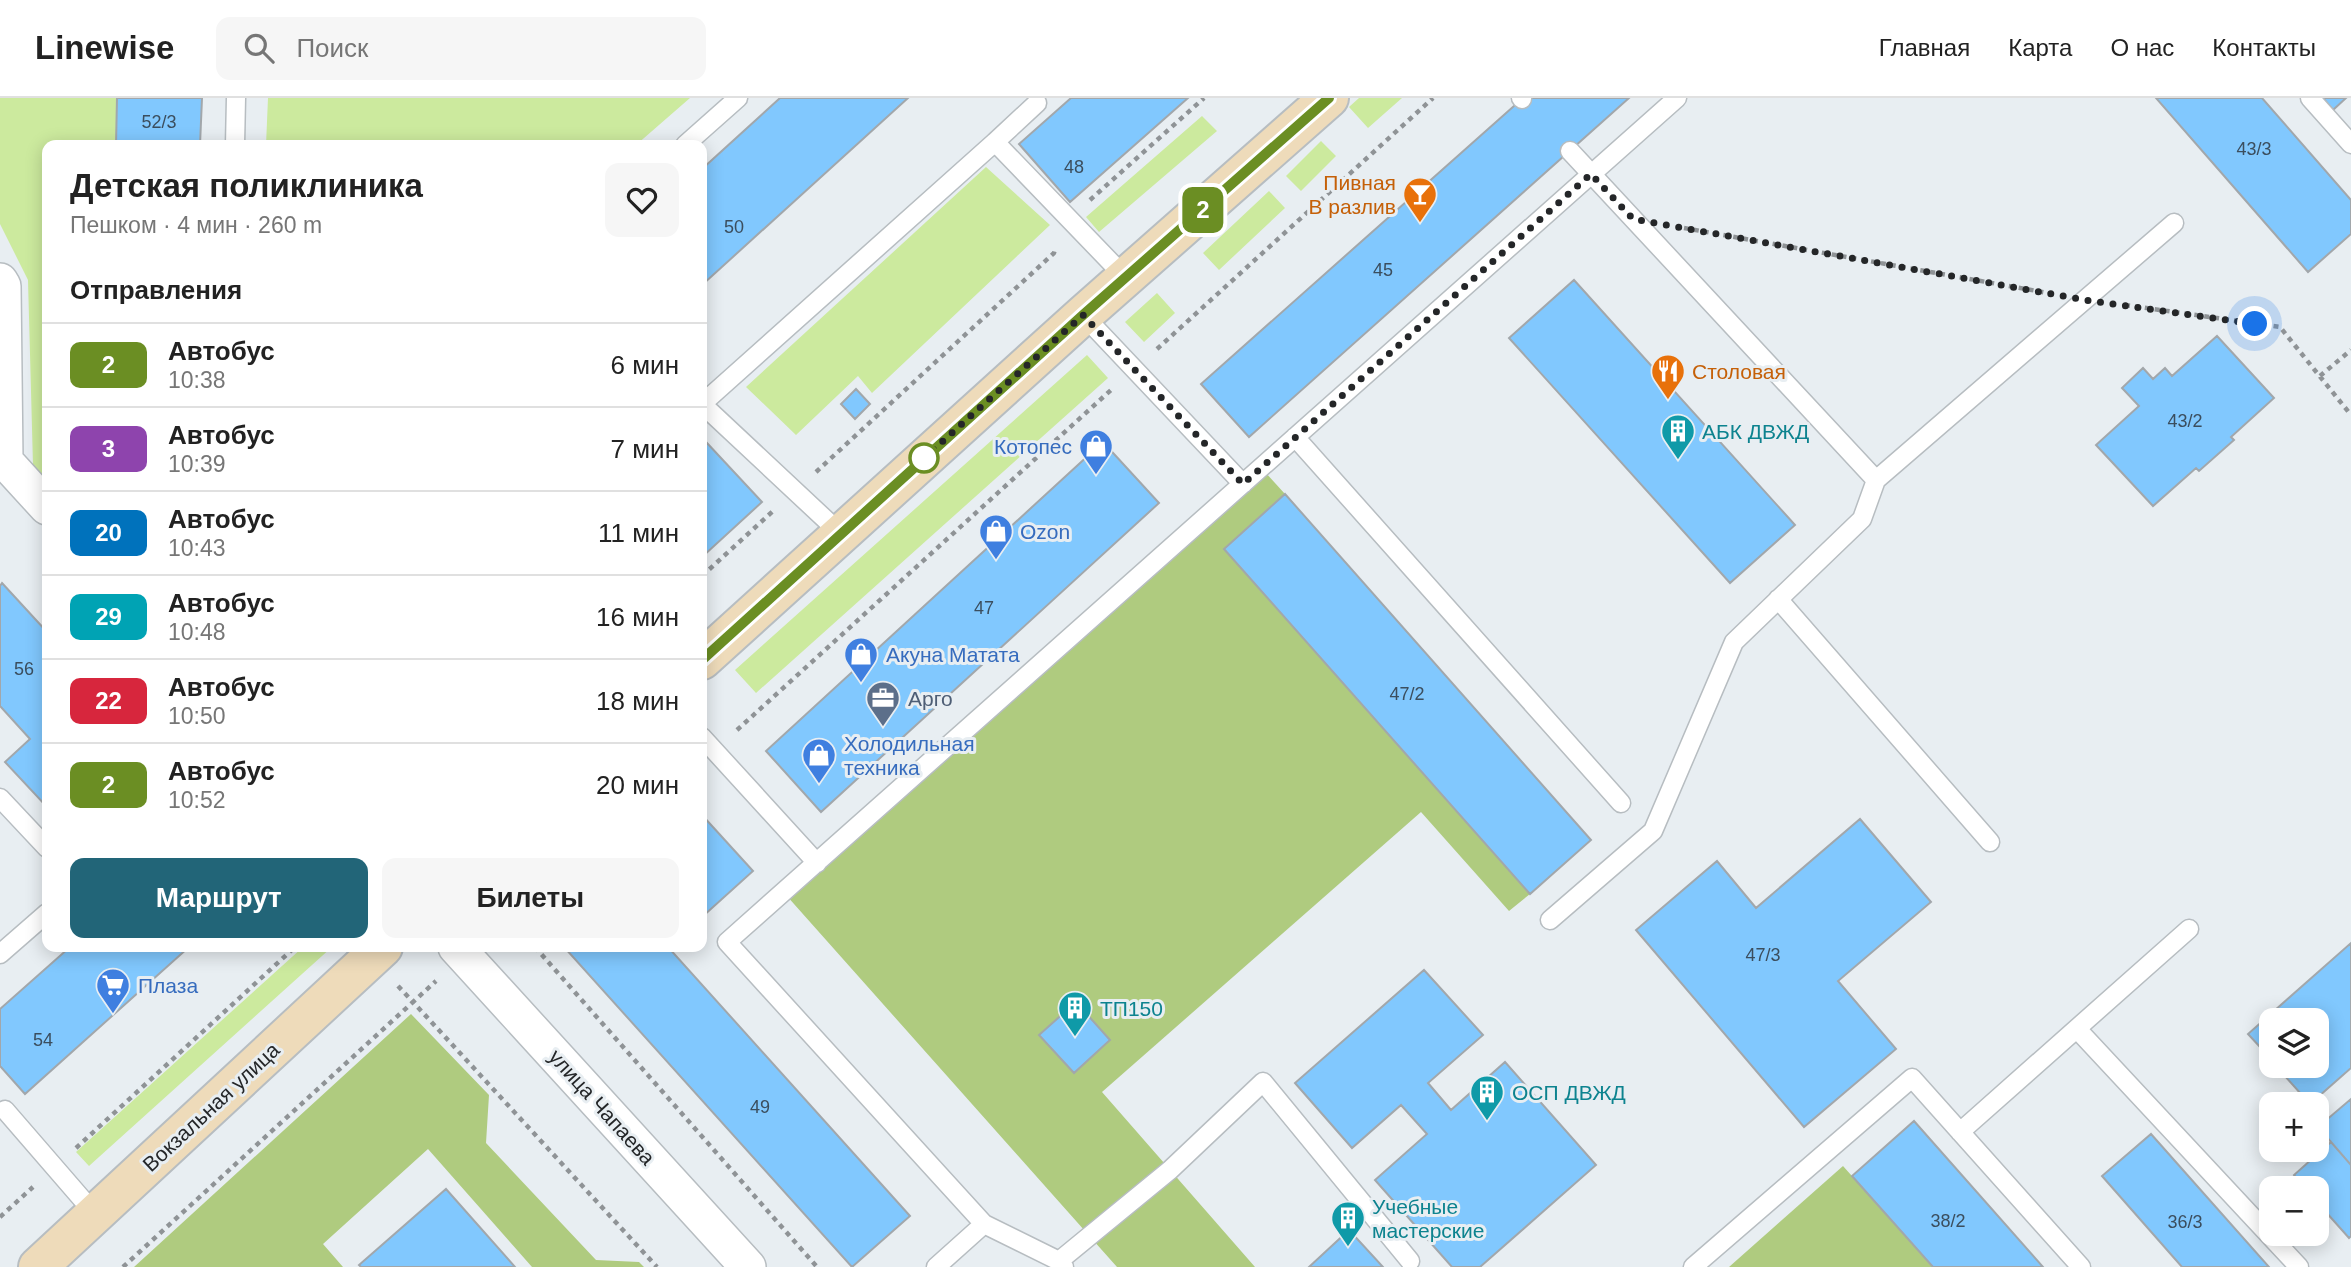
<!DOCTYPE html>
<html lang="ru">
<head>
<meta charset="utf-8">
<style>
  body { margin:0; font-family:Arial,sans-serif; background:#f6f6f6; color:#222; height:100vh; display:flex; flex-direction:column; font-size:26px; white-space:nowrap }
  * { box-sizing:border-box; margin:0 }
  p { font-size:23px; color:#767676 }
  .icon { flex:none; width:38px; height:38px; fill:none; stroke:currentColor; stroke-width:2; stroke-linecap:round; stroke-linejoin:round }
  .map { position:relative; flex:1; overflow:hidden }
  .side { position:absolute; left:42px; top:42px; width:665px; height:812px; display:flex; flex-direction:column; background:#fff; border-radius:14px; box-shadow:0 4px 18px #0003 }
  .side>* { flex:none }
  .badge { padding:0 14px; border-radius:10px; font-size:24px; line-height:46px }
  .controls { position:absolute; left:2259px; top:910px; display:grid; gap:14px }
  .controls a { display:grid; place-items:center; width:70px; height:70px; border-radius:14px; background:#fff; box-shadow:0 4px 18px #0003; font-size:35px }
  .you { position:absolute; width:35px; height:35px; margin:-18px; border:5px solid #fff; border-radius:50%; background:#1a73e8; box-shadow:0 0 0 10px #1a73e833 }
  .map>.badge { position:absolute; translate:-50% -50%; box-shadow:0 0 0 4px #fff }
  h2 { padding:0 28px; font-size:26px; line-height:63px }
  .round { display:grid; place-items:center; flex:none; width:74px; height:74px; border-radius:14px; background:#f6f6f6 }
  .headline { display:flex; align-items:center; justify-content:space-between; height:119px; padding:0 28px }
  h1 { font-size:33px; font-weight:600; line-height:52px }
  .action { display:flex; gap:14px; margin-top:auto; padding:14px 28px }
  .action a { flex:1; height:80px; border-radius:14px; background:#226578; color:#fff; font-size:28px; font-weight:600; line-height:80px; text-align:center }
  .action a+a { background:#f6f6f6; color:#222 }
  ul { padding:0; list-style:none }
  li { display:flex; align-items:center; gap:21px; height:84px; padding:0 28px; border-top:2px solid #e0e0e0 }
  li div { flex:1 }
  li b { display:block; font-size:26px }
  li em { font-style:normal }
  li .badge { min-width:77px; font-weight:700; text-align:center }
  header { display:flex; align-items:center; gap:42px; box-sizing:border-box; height:98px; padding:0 35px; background:#fff; border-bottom:2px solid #e0e0e0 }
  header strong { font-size:33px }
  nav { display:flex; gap:38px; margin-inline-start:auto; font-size:24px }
  .search { width:490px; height:63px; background:#f6f6f6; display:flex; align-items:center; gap:18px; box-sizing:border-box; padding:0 24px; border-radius:14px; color:#767676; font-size:26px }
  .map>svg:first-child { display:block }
  .green { fill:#ccea9e }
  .forest { fill:#afcb7f }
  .building { fill:#81c8fe; stroke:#a2a7ab; stroke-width:2 }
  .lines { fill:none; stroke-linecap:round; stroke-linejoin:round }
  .lane-casing { stroke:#b7bdc1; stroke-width:21 }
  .street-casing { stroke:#b7bdc1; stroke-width:38 }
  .secondary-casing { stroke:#b7bdc1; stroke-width:42 }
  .path { stroke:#8f9396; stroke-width:4.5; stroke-dasharray:5 5; stroke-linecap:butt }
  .lane { stroke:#fff; stroke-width:18 }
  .street { stroke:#fff; stroke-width:35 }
  .secondary { stroke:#eedbba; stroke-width:38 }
  .line-casing { stroke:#fff; stroke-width:16 }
  .line { stroke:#6b8e23; stroke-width:10 }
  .walk { stroke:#242628; stroke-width:7; stroke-dasharray:0 12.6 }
  .stop-dot { fill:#fff; stroke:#6b8e23; stroke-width:3.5 }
  .labels { text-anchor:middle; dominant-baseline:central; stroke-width:6; stroke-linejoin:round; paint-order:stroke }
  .number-label { font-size:18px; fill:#3b4e5e }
  .food-label { font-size:21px; fill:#c56008; stroke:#e8eef2; text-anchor:end }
  .culture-label { font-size:21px; fill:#0d838f; stroke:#e8eef2; text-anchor:start }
  .shop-label { font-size:21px; fill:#366cbe; stroke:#e8eef2; text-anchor:start }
  .service-label { font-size:21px; fill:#4e5e75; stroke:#e8eef2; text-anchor:start }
  .street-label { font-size:21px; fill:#242628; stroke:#e8eef2 }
</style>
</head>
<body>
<header>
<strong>Linewise</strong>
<div class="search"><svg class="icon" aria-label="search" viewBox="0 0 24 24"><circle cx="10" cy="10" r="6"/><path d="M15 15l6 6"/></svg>Поиск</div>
<nav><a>Главная</a><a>Карта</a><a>О нас</a><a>Контакты</a></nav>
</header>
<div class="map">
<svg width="2351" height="1169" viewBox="0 0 2351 1169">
  <rect width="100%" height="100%" fill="#e8eef2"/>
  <path class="green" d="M0,0H117L116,47H47V383L33,367L28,182L0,126Z
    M268,0H690L636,47H266Z
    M1359,0H1402L1368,30L1349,9Z
    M1202,18L1217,33L1099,134L1086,119Z
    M1321,43L1336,58L1301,93L1286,78Z
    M986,69L1050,127L872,295L858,278L796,337L746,289Z
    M1269,93L1285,110L1219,172L1203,155Z
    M1157,195L1175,215L1144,244L1125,224Z
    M1087,257L1108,280L756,595L735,572Z
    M303,849H332L89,1068L76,1054Z"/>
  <path class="forest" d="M1266,375L1285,396L1224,451L1530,796L1509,813L1421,714L1102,994L1255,1169H1117L786,797Z
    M411,916L489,997L486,1045L596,1162L639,1164L644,1169H532L428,1051L323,1146L343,1169H134Z
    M1843,1068L1933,1169H1729Z"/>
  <path class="building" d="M117,0H202L200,47H116Z
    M780,0H908L702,187V71Z
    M1071,0H1188L1070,104L1019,46Z
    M1523,0H1629L1249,339L1201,286Z
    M2156,0H2262L2351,102V136L2308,174Z
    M2323,0H2346L2333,12Z
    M1574,182L1795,427L1730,485L1509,240Z
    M2217,238L2274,300L2231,339L2234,342L2199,373L2196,370L2153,408L2096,347L2139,308L2122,290L2143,270L2153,281L2165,270L2172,278Z
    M856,291L870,306L855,321L841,306Z
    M1103,344L1159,405L821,714L766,653Z
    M707,345L762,404L702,459V350Z
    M1285,396L1591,742L1530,796L1224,451Z
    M2,485L47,534V709L5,664L30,641L0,608V488Z
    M702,717L753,773L702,819Z
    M1860,721L1931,804L1838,883L1896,951L1804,1029L1636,832L1717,763L1756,810Z
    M2351,845V970L2310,1006L2276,968H2317V922H2272V962L2248,936Z
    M70,849H189L25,996L0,968V911Z
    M564,849H668L910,1118L852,1169Z
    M1424,872L1483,937L1428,985L1451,1012L1505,964L1596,1067L1480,1169H1452L1375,1082L1427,1036L1401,1007L1352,1050L1295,985Z
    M1076,904L1110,942L1074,975L1039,937Z
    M2351,1001V1067L2318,1029Z
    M1914,1023L2043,1169H1933L1852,1078Z
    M2151,1036L2269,1169H2182L2102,1078Z
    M2331,1044L2351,1067V1138L2349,1140L2317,1104V1090H2305L2294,1077Z
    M446,1091L515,1169H361L359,1167Z
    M1349,1132L1383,1169H1309Z"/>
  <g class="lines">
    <g class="lane-casing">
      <path id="lane" d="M1521,0L1522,1
        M2310,0L2351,46
        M1037,5L995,44L1126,180
        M235,47L236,0
        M685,47L738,0
        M1570,53L1876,382L2174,125
        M1083,217L1243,386
        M703,305L995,44
        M702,306L841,436
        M1295,339L1621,705
        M1778,501L1990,744
        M702,639L817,765
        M0,700L47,750
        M1550,822L1653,733L1734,544L1862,421L1876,382
        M0,856L47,815
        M2077,931L2299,1169
        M5,1012L95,1116
        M1960,1034L2189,831
        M1059,1163L1170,1072L1263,984L1410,1163
        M936,1169L984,1126
        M1064,1169L1059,1163L984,1126L727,844L1677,0
        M1693,1169L1912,980L2081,1169"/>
    </g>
    <g class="street-casing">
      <path id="street" d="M0,183L3,188L5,363L47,409
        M456,849L748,1169"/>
    </g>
    <g class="secondary-casing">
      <path id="secondary" d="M702,562L1083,217L1329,0
        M38,1169L383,849"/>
    </g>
    <path class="path" d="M1090,102L1204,0
      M1684,130L2048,195
      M2125,207L2280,229L2351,317
      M1157,251L1433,0
      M2320,278L2351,252
      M816,374L1054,155L1055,151
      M702,478L773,413
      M737,632L1111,292
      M535,849L817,1169
      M398,888L413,904L436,883
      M76,1050L295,849
      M0,1119L33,1089
      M123,1169L413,904L657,1169"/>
    <use href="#lane" class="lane"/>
    <use href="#street" class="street"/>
    <use href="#secondary" class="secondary"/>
  </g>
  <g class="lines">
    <g class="line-casing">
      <path id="line" d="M702,562L1083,217L1329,0"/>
    </g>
    <use href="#line" class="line"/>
    <path class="walk" d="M924,360L1083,217L1243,386L1591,76L1633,121L2085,202L2255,226"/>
  </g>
  <defs>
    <g id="bar-pin" transform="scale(1.75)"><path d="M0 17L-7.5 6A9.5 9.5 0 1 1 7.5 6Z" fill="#e8710a" stroke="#e8eef2"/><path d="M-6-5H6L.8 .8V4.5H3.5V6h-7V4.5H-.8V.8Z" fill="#fff"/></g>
    <g id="restaurant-pin" transform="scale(1.75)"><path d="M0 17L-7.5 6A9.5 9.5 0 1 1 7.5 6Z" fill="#e8710a" stroke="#e8eef2"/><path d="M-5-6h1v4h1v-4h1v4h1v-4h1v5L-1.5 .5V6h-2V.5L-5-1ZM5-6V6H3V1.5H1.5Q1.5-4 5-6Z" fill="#fff"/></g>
    <g id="building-pin" transform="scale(1.75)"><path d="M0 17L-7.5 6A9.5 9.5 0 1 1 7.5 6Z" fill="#0f9aa8" stroke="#e8eef2"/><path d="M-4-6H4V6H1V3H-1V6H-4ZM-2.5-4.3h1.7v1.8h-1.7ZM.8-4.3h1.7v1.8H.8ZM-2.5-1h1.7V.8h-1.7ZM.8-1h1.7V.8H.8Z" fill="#fff"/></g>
    <g id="shop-pin" transform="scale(1.75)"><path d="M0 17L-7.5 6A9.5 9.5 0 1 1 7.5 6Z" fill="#3f7fe0" stroke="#e8eef2"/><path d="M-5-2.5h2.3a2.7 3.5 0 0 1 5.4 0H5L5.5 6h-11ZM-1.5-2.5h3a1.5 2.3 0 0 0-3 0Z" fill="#fff"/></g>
    <g id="office-pin" transform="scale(1.75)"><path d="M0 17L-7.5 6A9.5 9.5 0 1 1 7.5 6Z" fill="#5c6f8a" stroke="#e8eef2"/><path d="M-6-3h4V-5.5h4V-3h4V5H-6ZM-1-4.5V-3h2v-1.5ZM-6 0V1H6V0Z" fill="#fff"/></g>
    <g id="supermarket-pin" transform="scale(1.75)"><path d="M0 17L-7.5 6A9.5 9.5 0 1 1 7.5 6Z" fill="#3f7fe0" stroke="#e8eef2"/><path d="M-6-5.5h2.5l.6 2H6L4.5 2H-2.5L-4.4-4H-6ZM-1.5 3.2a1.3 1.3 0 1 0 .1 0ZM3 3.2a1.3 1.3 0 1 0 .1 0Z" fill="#fff"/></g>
  </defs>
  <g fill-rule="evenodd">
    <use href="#bar-pin" x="1420" y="96"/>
    <use href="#restaurant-pin" x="1668" y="273"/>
    <use href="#building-pin" x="1678" y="333"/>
    <use href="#shop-pin" x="1096" y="348"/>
    <use href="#shop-pin" x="996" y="433"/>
    <use href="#shop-pin" x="861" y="556"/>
    <use href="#office-pin" x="883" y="600"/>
    <use href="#shop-pin" x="819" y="657"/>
    <use href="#supermarket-pin" x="113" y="887"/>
    <use href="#building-pin" x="1075" y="910"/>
    <use href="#building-pin" x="1487" y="994"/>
    <use href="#building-pin" x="1348" y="1120"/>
  </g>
  <circle class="stop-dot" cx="924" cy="360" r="14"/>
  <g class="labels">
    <g class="number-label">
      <text x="159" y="24">52/3</text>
      <text x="2254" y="51">43/3</text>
      <text x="1074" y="69">48</text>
      <text x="734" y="129">50</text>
      <text x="1383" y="172">45</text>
      <text x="2185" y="323">43/2</text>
      <text x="984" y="510">47</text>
      <text x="24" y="571">56</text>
      <text x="1407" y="596">47/2</text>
      <text x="1763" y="857">47/3</text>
      <text x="43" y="942">54</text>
      <text x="760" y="1009">49</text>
      <text x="1948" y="1123">38/2</text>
      <text x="2185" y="1124">36/3</text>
    </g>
    <g class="food-label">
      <text x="1396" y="84">Пивная<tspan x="1396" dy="24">В разлив</tspan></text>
      <text x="1692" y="273" text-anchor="start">Столовая</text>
    </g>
    <g class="culture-label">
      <text x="1702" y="333">АБК ДВЖД</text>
      <text x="1100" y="910">ТП150</text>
      <text x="1512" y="994">ОСП ДВЖД</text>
      <text x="1372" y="1108">Учебные<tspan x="1372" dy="24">мастерские</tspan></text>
    </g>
    <g class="shop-label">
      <text x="1072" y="348" text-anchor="end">Котопес</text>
      <text x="1020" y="433">Ozon</text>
      <text x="886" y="556">Акуна Матата</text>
      <text x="844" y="645">Холодильная<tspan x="844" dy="24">техника</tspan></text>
      <text x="138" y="887">Плаза</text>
    </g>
    <g class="service-label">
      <text x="908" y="600">Арго</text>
    </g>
    <g class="street-label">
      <text transform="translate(211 1009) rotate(-43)">Вокзальная улица</text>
      <text transform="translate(602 1009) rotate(48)">улица Чапаева</text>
    </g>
  </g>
</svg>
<div class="controls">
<a><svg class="icon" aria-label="layers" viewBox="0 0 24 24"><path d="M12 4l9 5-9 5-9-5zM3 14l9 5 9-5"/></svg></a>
<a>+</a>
<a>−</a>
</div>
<div class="you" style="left:2255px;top:226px"></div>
<b class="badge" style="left:1203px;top:112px;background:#6b8e23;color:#fff">2</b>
<section class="side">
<div class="headline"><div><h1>Детская поликлиника</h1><p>Пешком · 4 мин · 260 m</p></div><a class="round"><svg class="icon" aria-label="heart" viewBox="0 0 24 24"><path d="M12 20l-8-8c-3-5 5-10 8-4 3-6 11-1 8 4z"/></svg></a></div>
<h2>Отправления</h2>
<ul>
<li><span class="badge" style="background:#6b8e23;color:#fff">2</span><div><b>Автобус</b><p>10:38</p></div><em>6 мин</em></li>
<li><span class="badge" style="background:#8e44ad;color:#fff">3</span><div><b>Автобус</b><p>10:39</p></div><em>7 мин</em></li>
<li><span class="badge" style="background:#0072bc;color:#fff">20</span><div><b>Автобус</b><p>10:43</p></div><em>11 мин</em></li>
<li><span class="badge" style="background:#00a3b4;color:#fff">29</span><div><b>Автобус</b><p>10:48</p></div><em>16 мин</em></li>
<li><span class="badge" style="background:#d7263d;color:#fff">22</span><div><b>Автобус</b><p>10:50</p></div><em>18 мин</em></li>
<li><span class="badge" style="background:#6b8e23;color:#fff">2</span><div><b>Автобус</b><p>10:52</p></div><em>20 мин</em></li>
</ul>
<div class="action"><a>Маршрут</a><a>Билеты</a></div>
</section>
</div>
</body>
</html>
